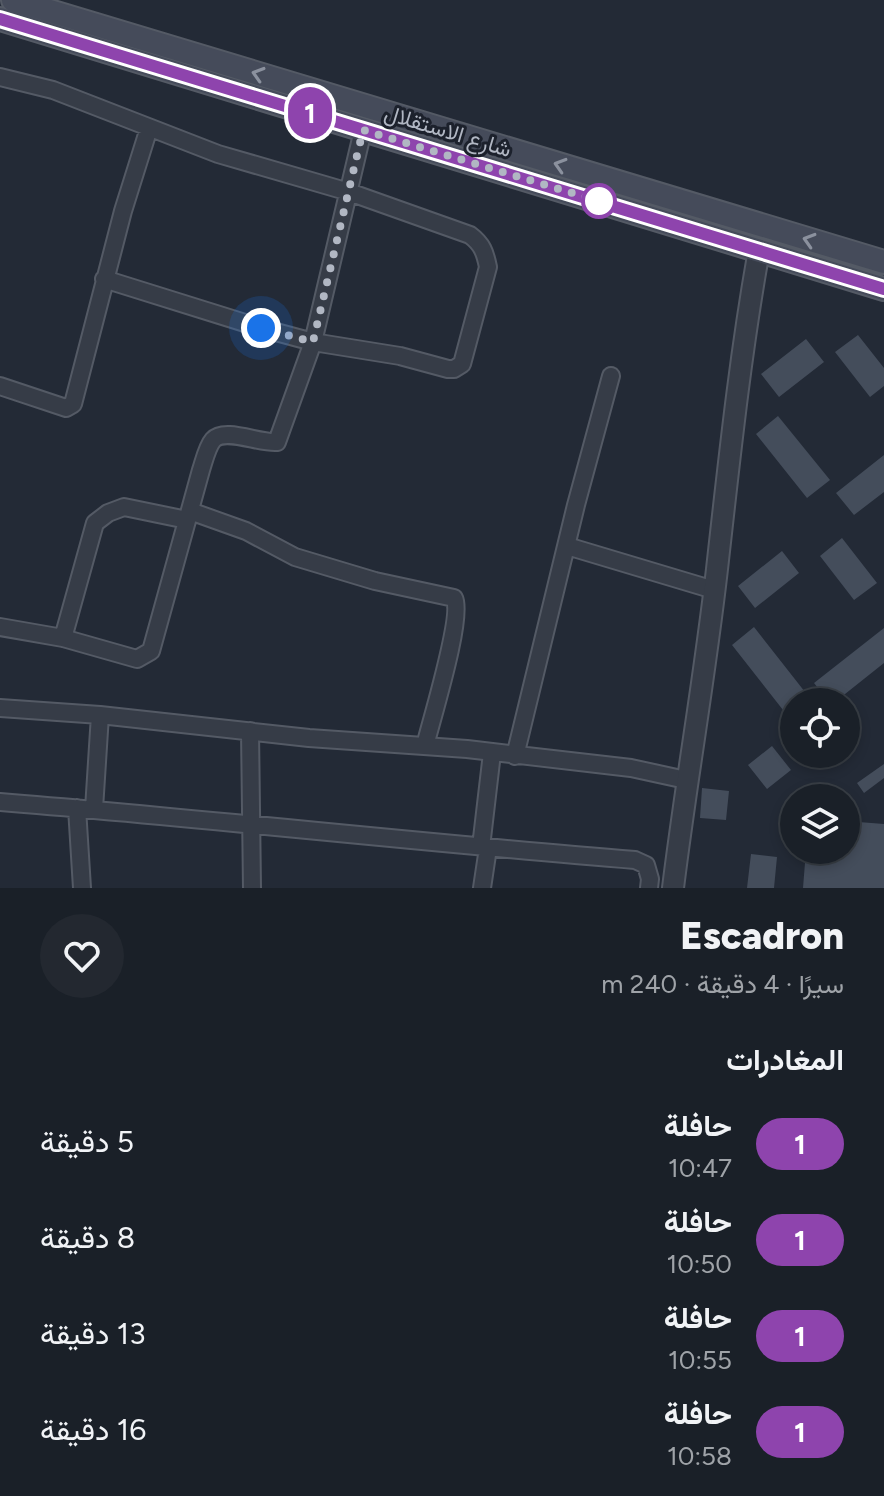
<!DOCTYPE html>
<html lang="ar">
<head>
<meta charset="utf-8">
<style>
  body { margin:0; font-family:Figtree,Vazirmatn,sans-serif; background:#232830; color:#f1f3f6; direction:rtl; height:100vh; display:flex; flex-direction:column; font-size:30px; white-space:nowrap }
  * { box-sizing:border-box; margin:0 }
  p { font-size:26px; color:#9fa3a8 }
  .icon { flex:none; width:44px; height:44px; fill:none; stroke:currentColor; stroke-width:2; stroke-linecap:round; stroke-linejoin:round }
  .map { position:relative; height:888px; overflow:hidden; direction:ltr }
  .details { display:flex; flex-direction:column; background:#1a2028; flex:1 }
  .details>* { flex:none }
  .badge { padding:0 16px; border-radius:26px; font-size:28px; line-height:52px }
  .tools { position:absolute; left:780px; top:688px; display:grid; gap:16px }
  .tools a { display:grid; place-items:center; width:80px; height:80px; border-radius:50%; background:#1a2028; box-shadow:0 4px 12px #0003,0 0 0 2px #383e45; font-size:40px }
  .you { position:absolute; width:40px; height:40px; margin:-20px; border:6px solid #fff; border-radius:50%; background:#1a73e8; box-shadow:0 0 0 12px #1a73e833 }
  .map>.badge { position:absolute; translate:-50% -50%; box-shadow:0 0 0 4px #fff }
  h2 { padding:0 40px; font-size:30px; line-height:72px }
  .round { display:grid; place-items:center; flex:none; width:84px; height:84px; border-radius:42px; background:#232830 }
  .summary { display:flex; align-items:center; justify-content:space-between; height:136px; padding:0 40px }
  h1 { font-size:38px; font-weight:800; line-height:60px }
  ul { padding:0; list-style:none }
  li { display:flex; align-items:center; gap:24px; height:96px; padding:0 40px }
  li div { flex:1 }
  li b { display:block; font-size:30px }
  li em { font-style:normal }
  li .badge { min-width:88px; font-weight:700; text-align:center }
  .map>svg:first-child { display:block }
  .building { fill:#444d5b }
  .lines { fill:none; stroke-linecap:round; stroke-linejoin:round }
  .minor-casing { stroke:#545a65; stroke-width:20 }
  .tertiary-casing { stroke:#545a65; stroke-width:24 }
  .secondary-casing { stroke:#545a65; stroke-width:26 }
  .minor { stroke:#363c47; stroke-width:16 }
  .tertiary { stroke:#363c47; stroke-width:20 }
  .secondary { stroke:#454b5a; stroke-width:22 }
  .oneway { stroke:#8b919e }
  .line-casing { stroke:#fff; stroke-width:18 }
  .line { stroke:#8e44ad; stroke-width:12 }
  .walk { stroke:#b1b7c3; stroke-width:8; stroke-dasharray:0 14.4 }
  .stop-dot { fill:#fff; stroke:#8e44ad; stroke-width:4 }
  .labels { text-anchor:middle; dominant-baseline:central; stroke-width:6; stroke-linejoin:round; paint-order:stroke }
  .street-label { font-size:22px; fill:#b1b7c3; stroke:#1c212c }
</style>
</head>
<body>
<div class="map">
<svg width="884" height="888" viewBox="0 0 884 888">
  <rect width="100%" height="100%" fill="#232a36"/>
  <path class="building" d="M858,335L884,368V386L870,397L835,352Z
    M806,339L824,362L779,397L761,374Z
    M778,416L830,480L807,498L756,434Z
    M884,455V492L854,515L836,493Z
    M842,538L877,583L854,600L820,556Z
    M782,551L799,573L755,608L738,586Z
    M754,627L805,692L783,710L732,645Z
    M884,628V663L835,702H829L814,683Z
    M772,746L791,770L767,789L748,765Z
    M884,764V778L864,793L857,783Z
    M702,788L729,791L726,820L700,818Z
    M846,821L884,824V888H803L806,850H846Z
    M751,854L777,857L774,888H747Z"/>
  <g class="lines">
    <g class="minor-casing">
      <path id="minor" d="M0,77L53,90L218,154L349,192L470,235C482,244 485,252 488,267L462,364L454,369H448L400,356L313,342L277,442C260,444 225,427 213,440C207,447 204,461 201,470L151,651L137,659L63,638L0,627
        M104,279L261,328L313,342L363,130
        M0,386L66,408L73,404L123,211L149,128
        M190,511L246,531L295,557L375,581L454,598C464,615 431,721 425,746
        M567,546L714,590
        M63,638L95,523L108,513L124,507L187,520
        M0,708L100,715L309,738L467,749L631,768L686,780
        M250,731L252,888
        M515,756L576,505L611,376
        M0,802C212,819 423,843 635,860L646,865L650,879L649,888
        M77,808L82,888
        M94,809L100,715
        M481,847L492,753
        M482,888L488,848"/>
    </g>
    <g class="tertiary-casing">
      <path id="tertiary" d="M673,888C686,782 705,676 717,569C729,462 740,356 759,250"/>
    </g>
    <g class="secondary-casing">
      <path id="secondary" d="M13,0L884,262
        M0,19L884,289"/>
    </g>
    <use href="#minor" class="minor"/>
    <use href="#tertiary" class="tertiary"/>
    <use href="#secondary" class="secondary"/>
  </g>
  <defs><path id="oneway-chevron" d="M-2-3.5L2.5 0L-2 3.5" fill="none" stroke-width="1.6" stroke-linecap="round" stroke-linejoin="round" transform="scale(2)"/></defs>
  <g class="oneway">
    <use href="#oneway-chevron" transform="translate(258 74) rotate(-163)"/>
    <use href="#oneway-chevron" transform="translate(560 165) rotate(-163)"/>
    <use href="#oneway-chevron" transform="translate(809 240) rotate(-163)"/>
  </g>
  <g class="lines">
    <g class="line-casing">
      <path id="line" d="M0,19L884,289"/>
    </g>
    <use href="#line" class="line"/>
    <path class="walk" d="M261,328L313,342L363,130L599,201"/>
  </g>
  <circle class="stop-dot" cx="599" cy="201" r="16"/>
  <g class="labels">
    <g class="street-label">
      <text transform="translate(448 131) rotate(17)">شارع الاستقلال</text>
    </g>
  </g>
</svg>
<div class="tools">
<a><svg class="icon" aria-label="locate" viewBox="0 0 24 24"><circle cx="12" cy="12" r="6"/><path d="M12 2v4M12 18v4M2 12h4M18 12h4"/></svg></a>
<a><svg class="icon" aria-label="layers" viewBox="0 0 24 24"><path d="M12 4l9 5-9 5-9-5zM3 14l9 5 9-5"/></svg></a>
</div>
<div class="you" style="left:261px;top:328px"></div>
<b class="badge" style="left:310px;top:113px;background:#8e44ad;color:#fff">1</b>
</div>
<section class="details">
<div class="summary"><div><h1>Escadron</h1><p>سيرًا · 4 دقيقة · 240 m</p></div><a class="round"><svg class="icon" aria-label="heart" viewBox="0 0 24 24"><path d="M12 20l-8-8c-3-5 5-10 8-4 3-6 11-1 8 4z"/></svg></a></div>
<h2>المغادرات</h2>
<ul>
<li><span class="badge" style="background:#8e44ad;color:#fff">1</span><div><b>حافلة</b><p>10:47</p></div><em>5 دقيقة</em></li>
<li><span class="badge" style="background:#8e44ad;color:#fff">1</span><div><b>حافلة</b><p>10:50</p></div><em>8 دقيقة</em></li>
<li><span class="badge" style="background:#8e44ad;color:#fff">1</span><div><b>حافلة</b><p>10:55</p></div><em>13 دقيقة</em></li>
<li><span class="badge" style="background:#8e44ad;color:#fff">1</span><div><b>حافلة</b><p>10:58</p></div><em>16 دقيقة</em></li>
</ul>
</section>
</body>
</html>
